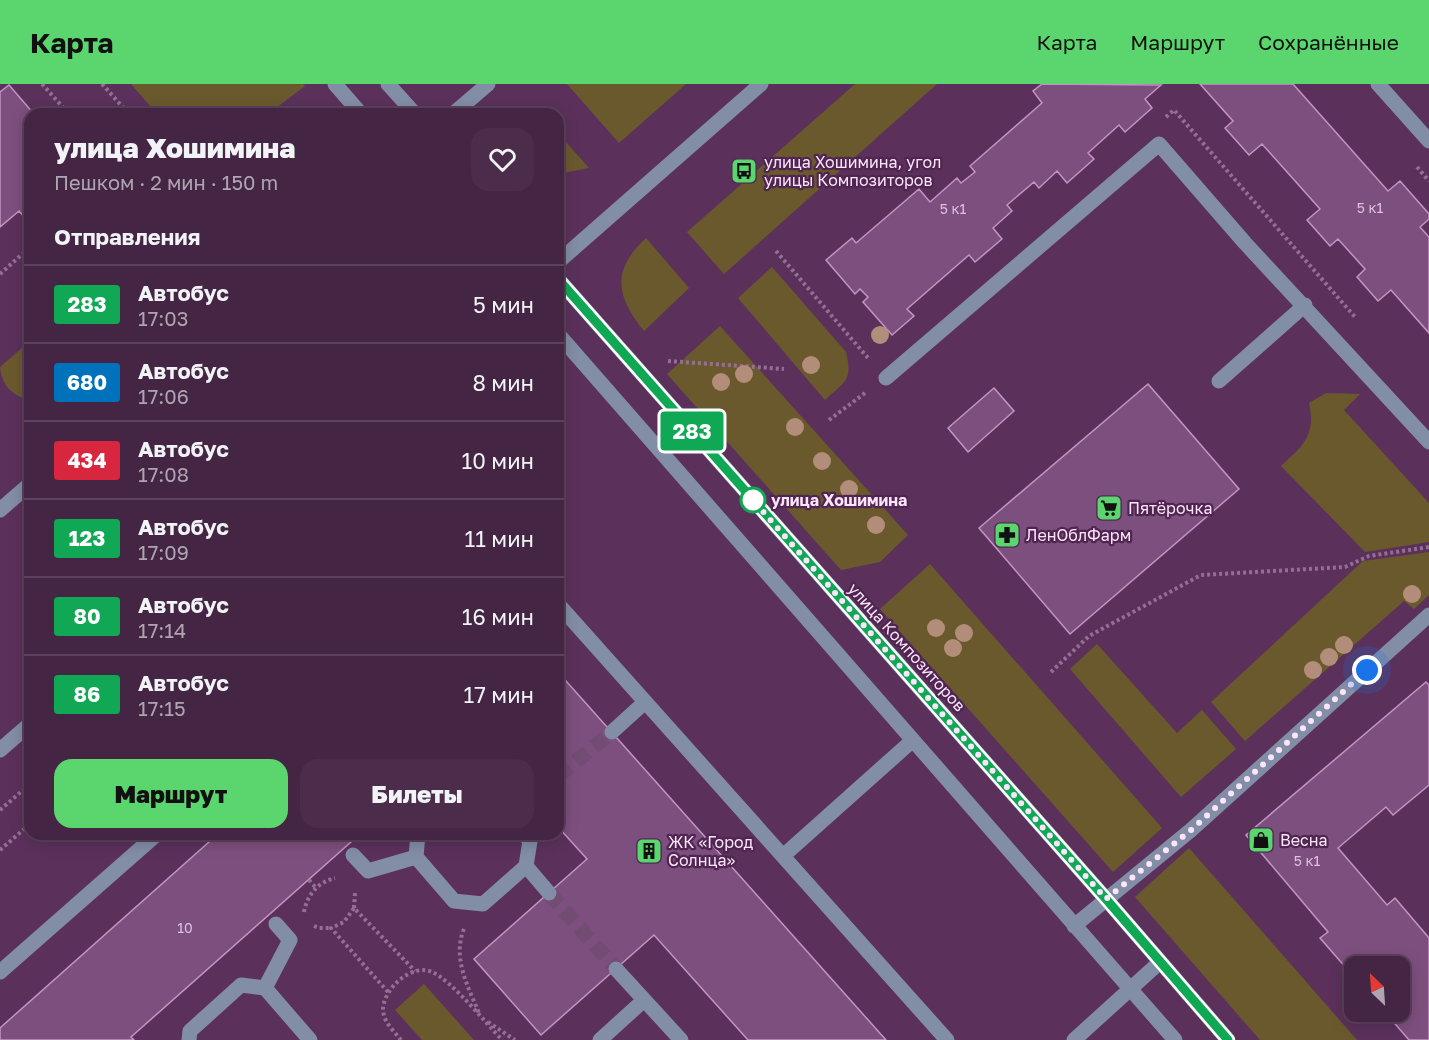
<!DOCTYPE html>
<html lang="ru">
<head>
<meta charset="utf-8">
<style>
  body { margin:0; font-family:"Golos Text",sans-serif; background:#4b2d4b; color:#f1f3f6; height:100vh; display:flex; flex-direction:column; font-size:22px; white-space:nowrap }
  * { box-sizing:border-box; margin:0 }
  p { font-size:20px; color:#afa5b2 }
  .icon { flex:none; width:33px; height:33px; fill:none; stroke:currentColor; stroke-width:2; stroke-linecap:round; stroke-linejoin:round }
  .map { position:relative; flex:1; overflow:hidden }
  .details { position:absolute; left:24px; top:24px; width:540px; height:732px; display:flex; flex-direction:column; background:#442544; border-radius:18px; box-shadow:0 3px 15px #0003,0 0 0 2px #5c425d }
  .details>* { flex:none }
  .badge { padding:0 12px; border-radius:4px; font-size:21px; line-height:39px }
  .needle { width:39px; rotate:335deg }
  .tools { position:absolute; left:1344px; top:872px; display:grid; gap:12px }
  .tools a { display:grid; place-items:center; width:66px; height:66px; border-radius:12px; background:#442544; box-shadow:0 3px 15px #0003,0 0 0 2px #5c425d; font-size:30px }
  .you { position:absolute; width:30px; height:30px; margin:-15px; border:4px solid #fff; border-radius:50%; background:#1a73e8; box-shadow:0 0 0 9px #1a73e833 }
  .map>.badge { position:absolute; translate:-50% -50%; box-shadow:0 0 0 3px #fff }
  h2 { padding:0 30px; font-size:22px; line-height:54px }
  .round { display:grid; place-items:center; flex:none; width:63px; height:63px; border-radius:18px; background:#4b2d4b }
  .overview { display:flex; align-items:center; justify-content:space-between; height:102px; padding:0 30px }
  h1 { font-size:28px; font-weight:800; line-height:45px }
  .action { display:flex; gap:12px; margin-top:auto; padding:12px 30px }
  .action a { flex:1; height:69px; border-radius:18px; background:#5bd56e; color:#111; font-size:24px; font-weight:800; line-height:69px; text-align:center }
  .action a+a { background:#4b2d4b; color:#f1f3f6 }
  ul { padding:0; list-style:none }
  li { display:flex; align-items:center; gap:18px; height:78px; padding:0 30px; border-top:2px solid #5c425d }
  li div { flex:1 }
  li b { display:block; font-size:22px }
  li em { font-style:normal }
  li .badge { min-width:66px; font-weight:700; text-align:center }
  header { display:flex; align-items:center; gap:36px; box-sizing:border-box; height:84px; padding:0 30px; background:#5bd56e; color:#111 }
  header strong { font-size:28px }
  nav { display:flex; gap:33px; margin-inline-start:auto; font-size:21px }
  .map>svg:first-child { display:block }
  .green { fill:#6b592e }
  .building { fill:#7d4f7e; stroke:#c494c4; stroke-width:1.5 }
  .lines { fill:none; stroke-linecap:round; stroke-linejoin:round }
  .minor-tunnel { stroke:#734c73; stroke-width:15; stroke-dasharray:15 8; stroke-linecap:butt }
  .path { stroke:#936f93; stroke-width:4; stroke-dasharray:3 3; stroke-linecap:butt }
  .minor { stroke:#828da6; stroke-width:15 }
  .tree { fill:#b28d79 }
  .line-casing { stroke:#fff; stroke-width:14 }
  .line { stroke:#10a855; stroke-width:9 }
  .walk { stroke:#fee4fd; stroke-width:6; stroke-dasharray:0 10.8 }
  .stop-dot { fill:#fff; stroke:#10a855; stroke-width:3 }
  .labels { text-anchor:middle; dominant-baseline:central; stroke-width:4.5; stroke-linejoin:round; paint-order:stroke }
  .number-label { font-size:14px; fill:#debfdd }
  .poi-label { font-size:16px; fill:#fee4fd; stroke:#4f2650; text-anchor:start }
  .stop-label { font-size:16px; font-weight:bold; fill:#fee4fd; stroke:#4f2650; text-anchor:start }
  .street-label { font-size:16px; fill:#fee4fd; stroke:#4f2650 }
</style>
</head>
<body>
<header>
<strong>Карта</strong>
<nav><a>Карта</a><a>Маршрут</a><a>Сохранённые</a></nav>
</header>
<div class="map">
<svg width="1429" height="956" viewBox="0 0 1429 956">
  <rect width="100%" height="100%" fill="#5b315b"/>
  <path class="green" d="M131,0H303L305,2L268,30H157Z
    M567,0H686L619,59Z
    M855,0H937L724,190L687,148Z
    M558,49L589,84L558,90Z
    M646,154L689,204L644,247C616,212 611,187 646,154Z
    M772,183L846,268C853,297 845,297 825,316L738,214Z
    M720,242L908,451L880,478L841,486L667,290Z
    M30,257V316H29C12,311 2,302 0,283Z
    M1326,309L1360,310L1344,326L1429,419V458L1365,468L1281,382C1304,361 1316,351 1309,319Z
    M1429,468V511L1414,525L1404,517L1245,657L1211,618L1363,477Z
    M930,480L1162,744L1113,788L880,525Z
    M1097,560L1177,649L1202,626L1236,665L1181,713L1070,585Z
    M1189,764L1357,956H1260L1135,813Z
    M424,900L474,956H422L395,926Z"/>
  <path class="building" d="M1042,0L1161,1L1145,15L1152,24L1125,48L1119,41L1088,69L1094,75L1067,99L1057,87L1039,104L1034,98L1007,121L1012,127L993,144L1002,155L975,178L969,171L907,225L914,232L892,251L863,218L868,213L860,205L855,210L826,176L852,154L856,159L919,105L930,118L957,94L961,99L975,88L970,82L1042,19L1033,7Z
    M1200,0H1293L1388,107L1400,97L1429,130V135L1420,143L1429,153V249L1391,206L1378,217L1357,193L1365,185L1338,155L1330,162L1307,136L1320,125L1262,60L1249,71L1225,44L1233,37Z
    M9,1L34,30H30V131L26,135L19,127L0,143V8Z
    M1148,300L1239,405L1070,550L979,444Z
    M994,304L1014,327L968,368L948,344Z
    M558,588L886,956H748L654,851L541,951L474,875L587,775L558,743Z
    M1426,598L1429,601V701L1393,731L1386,723L1338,764L1387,821L1395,814L1429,854V956H1409L1384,927H1400V882H1354V893L1320,854L1328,848L1246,751Z
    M218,750H360L131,953L134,956H0V944Z"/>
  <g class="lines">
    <path class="minor-tunnel" d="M558,692L612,648
      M549,809L616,885"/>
    <path class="path" d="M42,0L69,30
      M102,0L129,30
      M1166,33L1174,26L1355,233
      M1417,83L1429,97
      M776,167L868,274
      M0,190L30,163
      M668,277L784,285
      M829,336L865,309
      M1051,588L1089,552L1201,491L1345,483L1369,472L1429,463
      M0,726L30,700
      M0,766L30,740
      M309,796L316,804
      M354,824L355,809
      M304,828C307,811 318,798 335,794
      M314,842L319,844H331
      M464,845C452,873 468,903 479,929
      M388,908L331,844L344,838L354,824L415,887
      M488,938L515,956
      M401,956C394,947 383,938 383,925C384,904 412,879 432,888C451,896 486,939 502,956"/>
    <path class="minor" d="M335,0L361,30
      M388,0L415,30
      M1378,0L1429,57
      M453,30L488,0
      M558,178L761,0
      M558,195L1106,815L1228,956
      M558,250L1175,956
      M886,294L1159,60L1245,159L1429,358
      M1219,297L1305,221
      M0,426L30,400
      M558,520L947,956
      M612,648L645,618
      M0,666L30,640
      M418,750L416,773L454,817L483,820L526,782L530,757L524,750
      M353,771L368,787L416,773
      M783,772L913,656
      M526,782L549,809
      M1074,842L1191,746L1429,531
      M616,885L681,956
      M0,888L157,750
      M265,904L290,856L276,840
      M189,956L190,947L241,901L265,904L310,956
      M600,956L644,916
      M1074,956L1160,878"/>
  </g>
  <g class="tree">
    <circle cx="880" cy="251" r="9"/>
    <circle cx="811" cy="281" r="9"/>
    <circle cx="744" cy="290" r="9"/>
    <circle cx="721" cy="298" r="9"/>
    <circle cx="795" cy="343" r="9"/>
    <circle cx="822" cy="377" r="9"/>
    <circle cx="849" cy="405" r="9"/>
    <circle cx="876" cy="441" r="9"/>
    <circle cx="1412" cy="510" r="9"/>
    <circle cx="936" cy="544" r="9"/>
    <circle cx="964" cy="549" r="9"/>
    <circle cx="1344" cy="561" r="9"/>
    <circle cx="953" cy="564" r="9"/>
    <circle cx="1329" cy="573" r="9"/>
    <circle cx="1313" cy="586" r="9"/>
  </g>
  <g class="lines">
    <g class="line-casing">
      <path id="line" d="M558,195L1106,815L1228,956"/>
    </g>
    <use href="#line" class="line"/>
    <path class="walk" d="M753,416L751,414L1106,815L1191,746L1367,586"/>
  </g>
  <defs>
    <g id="bus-square" transform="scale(1.35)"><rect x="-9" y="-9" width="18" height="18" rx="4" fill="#5bd56e" stroke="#4f2650"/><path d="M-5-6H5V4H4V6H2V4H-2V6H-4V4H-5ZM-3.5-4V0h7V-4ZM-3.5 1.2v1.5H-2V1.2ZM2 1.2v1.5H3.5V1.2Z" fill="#111"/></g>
    <g id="supermarket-square" transform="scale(1.35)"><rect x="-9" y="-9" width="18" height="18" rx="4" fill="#5bd56e" stroke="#4f2650"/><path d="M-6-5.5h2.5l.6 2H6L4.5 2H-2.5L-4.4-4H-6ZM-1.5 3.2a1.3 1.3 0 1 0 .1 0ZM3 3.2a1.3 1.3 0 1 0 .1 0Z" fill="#111"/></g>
    <g id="pharmacy-square" transform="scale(1.35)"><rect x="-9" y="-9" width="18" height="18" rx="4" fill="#5bd56e" stroke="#4f2650"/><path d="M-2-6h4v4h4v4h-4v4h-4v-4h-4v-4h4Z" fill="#111"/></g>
    <g id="shop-square" transform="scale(1.35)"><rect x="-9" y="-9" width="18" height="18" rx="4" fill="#5bd56e" stroke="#4f2650"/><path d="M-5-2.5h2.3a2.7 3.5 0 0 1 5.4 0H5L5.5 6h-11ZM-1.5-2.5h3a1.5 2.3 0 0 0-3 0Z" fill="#111"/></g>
    <g id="building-square" transform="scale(1.35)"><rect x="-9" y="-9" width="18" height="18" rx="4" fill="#5bd56e" stroke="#4f2650"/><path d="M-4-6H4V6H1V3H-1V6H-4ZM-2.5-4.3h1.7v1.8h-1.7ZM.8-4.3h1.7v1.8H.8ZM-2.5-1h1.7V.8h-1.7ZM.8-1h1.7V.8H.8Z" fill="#111"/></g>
  </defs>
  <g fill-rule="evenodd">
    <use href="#bus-square" x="744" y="87"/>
    <use href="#supermarket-square" x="1109" y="424"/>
    <use href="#pharmacy-square" x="1007" y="451"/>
    <use href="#shop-square" x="1261" y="756"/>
    <use href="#building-square" x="649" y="767"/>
  </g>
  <circle class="stop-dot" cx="753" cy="416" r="12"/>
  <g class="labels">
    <g class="number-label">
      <text x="1370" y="123">5 к1</text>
      <text x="953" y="124">5 к1</text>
      <text x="1307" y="776">5 к1</text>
      <text x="185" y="843">10</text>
    </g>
    <g class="poi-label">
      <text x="764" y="78">улица Хошимина, угол<tspan x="764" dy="18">улицы Композиторов</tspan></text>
      <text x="1128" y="424">Пятёрочка</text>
      <text x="1026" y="451">ЛенОблФарм</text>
      <text x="1280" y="756">Весна</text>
      <text x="668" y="758">ЖК «Город<tspan x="668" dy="18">Солнца»</tspan></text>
    </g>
    <g class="stop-label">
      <text x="771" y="416">улица Хошимина</text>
    </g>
    <g class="street-label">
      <text transform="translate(907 563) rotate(48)">улица Композиторов</text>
    </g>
  </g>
</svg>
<div class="tools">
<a><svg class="needle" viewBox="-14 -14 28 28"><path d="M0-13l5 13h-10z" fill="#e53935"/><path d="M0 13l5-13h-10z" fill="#afa5b2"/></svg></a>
</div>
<div class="you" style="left:1367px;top:586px"></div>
<b class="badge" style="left:692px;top:347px;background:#10a855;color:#fff">283</b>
<section class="details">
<div class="overview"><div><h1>улица Хошимина</h1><p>Пешком · 2 мин · 150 m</p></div><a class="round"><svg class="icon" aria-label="heart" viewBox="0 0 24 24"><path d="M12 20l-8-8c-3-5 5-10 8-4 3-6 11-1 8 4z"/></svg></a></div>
<h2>Отправления</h2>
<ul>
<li><span class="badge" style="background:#10a855;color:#fff">283</span><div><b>Автобус</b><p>17:03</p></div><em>5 мин</em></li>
<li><span class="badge" style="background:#0072bc;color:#fff">680</span><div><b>Автобус</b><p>17:06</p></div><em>8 мин</em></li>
<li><span class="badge" style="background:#d7263d;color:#fff">434</span><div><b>Автобус</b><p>17:08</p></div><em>10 мин</em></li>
<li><span class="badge" style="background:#10a855;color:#fff">123</span><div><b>Автобус</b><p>17:09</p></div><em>11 мин</em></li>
<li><span class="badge" style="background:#10a855;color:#fff">80</span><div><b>Автобус</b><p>17:14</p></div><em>16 мин</em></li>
<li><span class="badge" style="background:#10a855;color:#fff">86</span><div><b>Автобус</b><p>17:15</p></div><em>17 мин</em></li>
</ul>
<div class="action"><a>Маршрут</a><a>Билеты</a></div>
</section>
</div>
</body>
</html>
